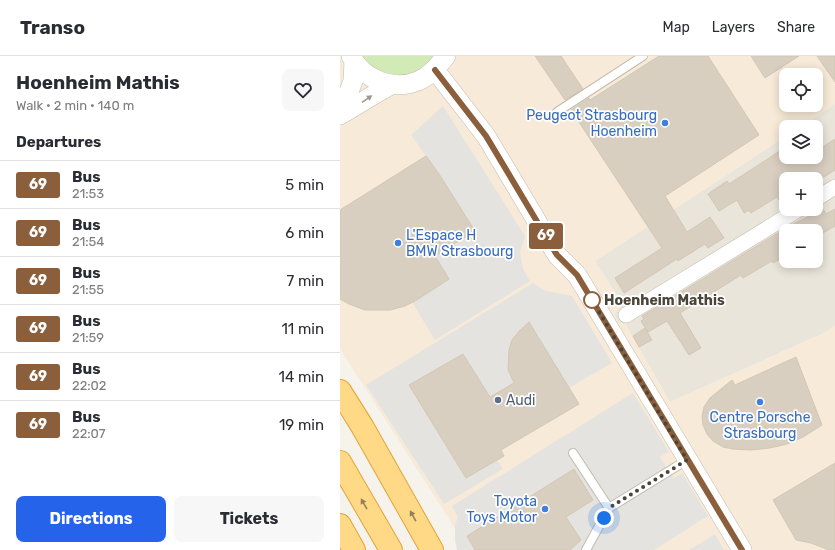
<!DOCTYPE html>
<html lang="en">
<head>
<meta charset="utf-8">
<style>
  body { margin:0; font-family:Rubik,sans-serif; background:#f7f7f7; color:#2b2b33; height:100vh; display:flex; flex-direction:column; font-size:15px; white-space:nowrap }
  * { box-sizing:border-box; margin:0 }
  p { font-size:13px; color:#7c7c81 }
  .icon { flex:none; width:22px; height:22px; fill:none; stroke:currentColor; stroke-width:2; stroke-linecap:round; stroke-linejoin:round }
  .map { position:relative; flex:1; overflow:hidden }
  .drawer { display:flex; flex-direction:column; background:#fff; width:340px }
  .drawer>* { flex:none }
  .badge { padding:0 8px; border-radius:3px; font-size:14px; line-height:26px }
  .fabs { position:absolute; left:439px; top:12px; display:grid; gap:8px }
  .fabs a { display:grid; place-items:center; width:44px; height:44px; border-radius:8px; background:#fff; box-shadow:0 2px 10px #0003; font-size:20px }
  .you { position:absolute; width:20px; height:20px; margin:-10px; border:3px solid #fff; border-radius:50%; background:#1a73e8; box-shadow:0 0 0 6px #1a73e833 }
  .map>.badge { position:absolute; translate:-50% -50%; box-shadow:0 0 0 2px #fff }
  h2 { padding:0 16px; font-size:15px; line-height:36px }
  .round { display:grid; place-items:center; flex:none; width:42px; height:42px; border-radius:8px; background:#f7f7f7 }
  .headline { display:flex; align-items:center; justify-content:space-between; height:68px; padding:0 16px }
  h1 { font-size:19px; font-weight:700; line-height:30px }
  .cta { display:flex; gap:8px; margin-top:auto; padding:8px 16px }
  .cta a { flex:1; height:46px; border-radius:8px; background:#2563eb; color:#fff; font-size:16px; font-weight:700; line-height:46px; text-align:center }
  .cta a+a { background:#f7f7f7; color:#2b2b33 }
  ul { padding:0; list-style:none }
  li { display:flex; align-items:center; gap:12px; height:48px; padding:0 16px; border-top:1px solid #e1e1e2 }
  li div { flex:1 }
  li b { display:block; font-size:15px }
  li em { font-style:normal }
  li .badge { min-width:44px; font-weight:700; text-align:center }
  header { display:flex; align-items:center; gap:24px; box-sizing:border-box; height:56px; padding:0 20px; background:#fff; border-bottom:1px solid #e1e1e2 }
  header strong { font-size:19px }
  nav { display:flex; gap:22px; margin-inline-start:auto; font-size:14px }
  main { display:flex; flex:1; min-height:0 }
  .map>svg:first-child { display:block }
  .residential { fill:#eae5da; fill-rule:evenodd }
  .commercial { fill:#f7ead8; fill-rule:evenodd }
  .grass { fill:#d2eab5 }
  .parking { fill:#e5e3e0 }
  .building { fill:#d8cfc1; stroke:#d3c7b4 }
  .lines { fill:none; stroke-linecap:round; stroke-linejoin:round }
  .service-casing { stroke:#c2bbae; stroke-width:10 }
  .minor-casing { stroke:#c2bbae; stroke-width:16 }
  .tertiary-casing { stroke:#c2bbae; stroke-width:20 }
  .trunk-casing { stroke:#e0a43c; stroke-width:24 }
  .service { stroke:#fff; stroke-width:8 }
  .minor { stroke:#fff; stroke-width:15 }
  .tertiary { stroke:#fff; stroke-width:19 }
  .trunk { stroke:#ffd985; stroke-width:22 }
  .oneway { fill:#9c9892 }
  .oneway2 { fill:#938057 }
  .line-casing { stroke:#fff; stroke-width:9 }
  .line { stroke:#8b5e3c; stroke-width:6 }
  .walk { stroke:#4b4439; stroke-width:4; stroke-dasharray:0 7.2 }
  .shop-dot { fill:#3f7fe0; stroke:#fff; stroke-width:1.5 }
  .stop-dot { fill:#fff; stroke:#8b5e3c; stroke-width:2 }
  .service-dot { fill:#5c6f8a; stroke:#fff; stroke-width:1.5 }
  .labels { text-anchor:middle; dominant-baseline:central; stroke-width:3.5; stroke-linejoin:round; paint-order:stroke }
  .shop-label { font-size:14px; fill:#366cbe; stroke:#fff; text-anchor:end }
  .stop-label { font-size:14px; font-weight:bold; fill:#4b4439; stroke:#fff; text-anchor:start }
  .service-label { font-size:14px; fill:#4e5e75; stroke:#fff; text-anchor:start }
</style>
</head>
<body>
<header>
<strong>Transo</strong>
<nav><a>Map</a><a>Layers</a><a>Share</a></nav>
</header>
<main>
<section class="drawer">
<div class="headline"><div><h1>Hoenheim Mathis</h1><p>Walk · 2 min · 140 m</p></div><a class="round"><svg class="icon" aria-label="heart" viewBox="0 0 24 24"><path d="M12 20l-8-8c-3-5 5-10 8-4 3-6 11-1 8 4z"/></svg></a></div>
<h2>Departures</h2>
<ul>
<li><span class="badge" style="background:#8b5e3c;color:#fff">69</span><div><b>Bus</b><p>21:53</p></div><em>5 min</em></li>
<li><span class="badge" style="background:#8b5e3c;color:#fff">69</span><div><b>Bus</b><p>21:54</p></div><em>6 min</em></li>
<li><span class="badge" style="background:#8b5e3c;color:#fff">69</span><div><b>Bus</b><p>21:55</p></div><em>7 min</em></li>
<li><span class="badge" style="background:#8b5e3c;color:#fff">69</span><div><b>Bus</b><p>21:59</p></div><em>11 min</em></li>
<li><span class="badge" style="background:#8b5e3c;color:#fff">69</span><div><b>Bus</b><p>22:02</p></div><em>14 min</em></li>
<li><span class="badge" style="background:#8b5e3c;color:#fff">69</span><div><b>Bus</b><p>22:07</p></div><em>19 min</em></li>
</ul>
<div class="cta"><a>Directions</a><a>Tickets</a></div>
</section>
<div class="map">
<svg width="495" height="494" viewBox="0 0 495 494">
  <rect width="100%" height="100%" fill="#f6f3ec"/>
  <path class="residential" d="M495,48V270L484,277L330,346L285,268L279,267L274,258L255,205L446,80V101H476V71H460ZM446,123H476V153H446ZM446,175H476V205H446Z"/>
  <path class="commercial" d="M0,0H495V48L460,71H446V80L255,205L283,248L274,259L279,267L285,268L330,346L484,277L495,270V494H125L111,466L0,293ZM446,19H476V49H446Z"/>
  <path class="grass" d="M17,0H95C81,20 71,19 48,22Z"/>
  <path class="parking" d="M103,50L185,180L180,196L183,213L190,225L95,284L72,246L62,220L135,175L99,118L71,79Z
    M193,227L206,235L232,240L272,307L229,332L189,266L178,275L172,284L169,294L168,314L174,327L150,341L123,298L70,329L126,422L157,404L163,413L104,448L26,329Z
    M293,337L329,396L320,401L334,422L342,417L368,460L314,494H230L241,484L226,461L253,444L234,413L127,480L135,494H117L115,485V469L118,461L112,450Z
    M375,478L384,494H349Z"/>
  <path class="building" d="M195,0H221L243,33L225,44Z
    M319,0H368L419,79L325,140L347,176L370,161L384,182L368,192L365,188L338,205L337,203L284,237L275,222L322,192L231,54L249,42L250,44Z
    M411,0H459L425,22Z
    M477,0H495V26Z
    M495,83V114L476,126V123H474L472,120L468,123H446V150L444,151L437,141L411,157L409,154L404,157L397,144L379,155L368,138L387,125L389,128L446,91V101H476V95Z
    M86,100L99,118L135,175L95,200L109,223L75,245L65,250L50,254H25L9,248L0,243V154Z
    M483,153L486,158L495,153V170L476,181V175H446V200L433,207L432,205L403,222L401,219L340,257L361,292L349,299L327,265L308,276L301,265L304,263L302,260L446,172Z
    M189,266L239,348L161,394L164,400L126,422L69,329L123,298L150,341L174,327L168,314L169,294L172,284L179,275Z
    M305,272L312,284L299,291L293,280Z
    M456,301L482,369L463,381L447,388L430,392L411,394L393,393L383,391L373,385L367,378L363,369L362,360L364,351L370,342L392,324L395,329Z
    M495,407V494H489L471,487L456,484L433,444Z
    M234,413L253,444L226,461L241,484L230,494H135L127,480Z"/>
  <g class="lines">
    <g class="service-casing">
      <path id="service" d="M217,56L303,0
        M233,397L269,452L347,404
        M246,494L269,452"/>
    </g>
    <g class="minor-casing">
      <path id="minor" d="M476,143L495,131
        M286,259L459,153"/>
    </g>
    <g class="tertiary-casing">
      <path id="tertiary" d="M11,0C24,24 53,35 78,25C90,20 98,10 106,0
        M95,14L146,80L217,199L237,219L402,494
        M0,59C18,49 35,37 53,28
        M0,59L13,25L14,5"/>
    </g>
    <g class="trunk-casing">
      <path id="trunk" d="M0,335L22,370L92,494
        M0,406L51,494
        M0,469L14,494"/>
    </g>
    <use href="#service" class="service"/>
    <use href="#minor" class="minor"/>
    <use href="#tertiary" class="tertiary"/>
    <use href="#trunk" class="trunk"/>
  </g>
  <defs><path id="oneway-solid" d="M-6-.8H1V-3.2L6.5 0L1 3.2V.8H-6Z"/></defs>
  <use class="oneway" href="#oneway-solid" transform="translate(27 43) rotate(-34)"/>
  <g class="oneway2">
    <use href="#oneway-solid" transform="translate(24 448) rotate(-120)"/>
    <use href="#oneway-solid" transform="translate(73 460) rotate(-119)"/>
  </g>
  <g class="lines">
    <g class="line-casing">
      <path id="line" d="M95,14L146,80L217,199L237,219L402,494"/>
    </g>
    <use href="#line" class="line"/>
    <path class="walk" d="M252,244L347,404L269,452L264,462"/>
  </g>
  <g class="shop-dot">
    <circle cx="325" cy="67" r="4"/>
    <circle cx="58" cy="187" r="4"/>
    <circle cx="420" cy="346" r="4"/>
    <circle cx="205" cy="453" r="4"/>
  </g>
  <circle class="stop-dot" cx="252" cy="244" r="8"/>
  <circle class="service-dot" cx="158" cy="344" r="4"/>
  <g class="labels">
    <g class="shop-label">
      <text x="317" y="59">Peugeot Strasbourg<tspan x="317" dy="16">Hoenheim</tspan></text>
      <text x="66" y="179" text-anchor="start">L'Espace H<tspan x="66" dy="16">BMW Strasbourg</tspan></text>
      <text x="420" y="361" text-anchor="middle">Centre Porsche<tspan x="420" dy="16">Strasbourg</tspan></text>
      <text x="197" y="445">Toyota<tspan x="197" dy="16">Toys Motor</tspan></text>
    </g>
    <g class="stop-label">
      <text x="264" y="244">Hoenheim Mathis</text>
    </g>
    <g class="service-label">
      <text x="166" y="344">Audi</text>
    </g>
  </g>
</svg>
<div class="fabs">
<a><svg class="icon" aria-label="locate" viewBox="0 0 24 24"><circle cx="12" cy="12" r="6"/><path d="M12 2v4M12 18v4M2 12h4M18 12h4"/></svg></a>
<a><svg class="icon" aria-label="layers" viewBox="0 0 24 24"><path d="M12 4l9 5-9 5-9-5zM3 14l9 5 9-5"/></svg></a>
<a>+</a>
<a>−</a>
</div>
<div class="you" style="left:264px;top:462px"></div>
<b class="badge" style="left:206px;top:180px;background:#8b5e3c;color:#fff">69</b>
</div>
</main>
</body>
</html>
